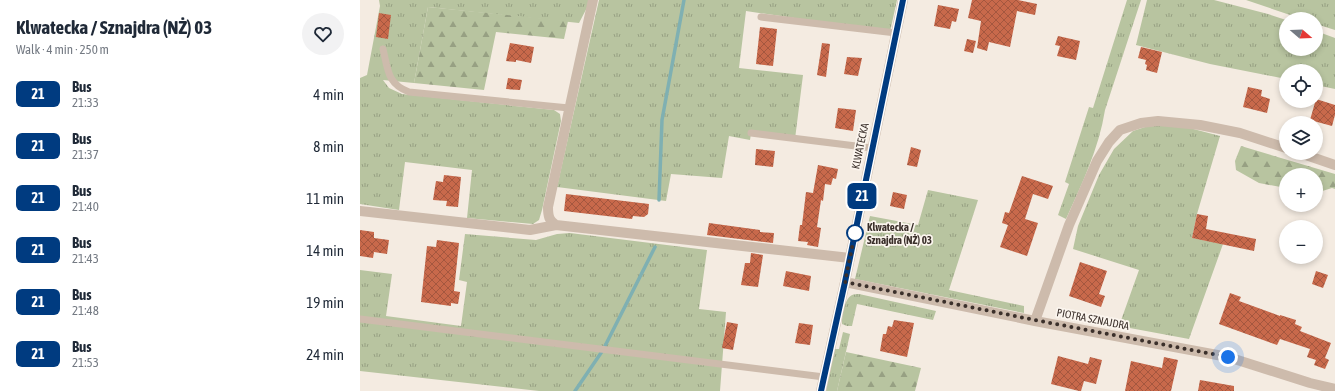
<!DOCTYPE html>
<html lang="en">
<head>
<meta charset="utf-8">
<style>
  body { margin:0; font-family:"Asap Condensed",sans-serif; background:#f2f2f3; color:#1f2937; height:100vh; display:flex; flex-direction:column; font-size:15px; white-space:nowrap }
  * { box-sizing:border-box; margin:0 }
  p { font-size:13px; color:#747a83 }
  .icon { flex:none; width:22px; height:22px; fill:none; stroke:currentColor; stroke-width:2; stroke-linecap:round; stroke-linejoin:round }
  .map { position:relative; flex:1; overflow:hidden }
  .sheet { display:flex; flex-direction:column; background:#fff; width:360px }
  .sheet>* { flex:none }
  .badge { padding:0 8px; border-radius:6px; font-size:14px; line-height:26px }
  .needle { width:26px; rotate:109deg }
  .tools { position:absolute; left:919px; top:12px; display:grid; gap:8px }
  .tools a { display:grid; place-items:center; width:44px; height:44px; border-radius:50%; background:#fff; box-shadow:0 2px 6px #0003; font-size:20px }
  .you { position:absolute; width:20px; height:20px; margin:-10px; border:3px solid #fff; border-radius:50%; background:#1a73e8; box-shadow:0 0 0 6px #1a73e833 }
  .map>.badge { position:absolute; translate:-50% -50%; box-shadow:0 0 0 2px #fff }
  .round { display:grid; place-items:center; flex:none; width:42px; height:42px; border-radius:21px; background:#f2f2f3 }
  .headline { display:flex; align-items:center; justify-content:space-between; height:68px; padding:0 16px }
  h1 { font-size:19px; font-weight:700; line-height:30px }
  ul { padding:0; list-style:none }
  li { display:flex; align-items:center; gap:12px; height:52px; padding:0 16px }
  li div { flex:1 }
  li b { display:block; font-size:15px }
  li em { font-style:normal }
  li .badge { min-width:44px; font-weight:700; text-align:center }
  main { display:flex; flex:1; min-height:0 }
  .map>svg:first-child { display:block }
  .grass { fill:url(#grass-tufts) }
  .forest { fill:url(#forest-firs) }
  .lines { fill:none; stroke-linecap:round; stroke-linejoin:round }
  .stream { stroke:#7fb0b2; stroke-width:3.5 }
  .building { fill:url(#building-cross-hatch) }
  .service { stroke:#cdbbac; stroke-width:7 }
  .minor { stroke:#cdbbac; stroke-width:10 }
  .line-casing { stroke:#fff; stroke-width:9 }
  .line { stroke:#003b80; stroke-width:6 }
  .walk { stroke:#3b302b; stroke-width:4; stroke-dasharray:0 7.2 }
  .stop-dot { fill:#fff; stroke:#003b80; stroke-width:2 }
  .labels { text-anchor:middle; dominant-baseline:central; stroke-width:3.5; stroke-linejoin:round; paint-order:stroke }
  .street-label { font-size:11px; fill:#3b302b; stroke:#fbf5ee }
  .stop-label { font-size:11px; font-weight:bold; fill:#3b302b; stroke:#fbf5ee; text-anchor:start }
</style>
</head>
<body>
<main>
<section class="sheet">
<div class="headline"><div><h1>Klwatecka / Sznajdra (NŻ) 03</h1><p>Walk · 4 min · 250 m</p></div><a class="round"><svg class="icon" aria-label="heart" viewBox="0 0 24 24"><path d="M12 20l-8-8c-3-5 5-10 8-4 3-6 11-1 8 4z"/></svg></a></div>
<ul>
<li><span class="badge" style="background:#003b80;color:#fff">21</span><div><b>Bus</b><p>21:33</p></div><em>4 min</em></li>
<li><span class="badge" style="background:#003b80;color:#fff">21</span><div><b>Bus</b><p>21:37</p></div><em>8 min</em></li>
<li><span class="badge" style="background:#003b80;color:#fff">21</span><div><b>Bus</b><p>21:40</p></div><em>11 min</em></li>
<li><span class="badge" style="background:#003b80;color:#fff">21</span><div><b>Bus</b><p>21:43</p></div><em>14 min</em></li>
<li><span class="badge" style="background:#003b80;color:#fff">21</span><div><b>Bus</b><p>21:48</p></div><em>19 min</em></li>
<li><span class="badge" style="background:#003b80;color:#fff">21</span><div><b>Bus</b><p>21:53</p></div><em>24 min</em></li>
</ul>
</section>
<div class="map">
<svg width="975" height="391" viewBox="0 0 975 391">
  <defs>
    <pattern id="grass-tufts" width="24" height="20" patternUnits="userSpaceOnUse"><rect width="24" height="20" fill="#b8c4a0"/><path d="M3 7l-1-3M5 7V3M7 7l1-3M15 17l-1-3M17 17v-4M19 17l1-3" fill="none" stroke="#97a083"/></pattern>
    <pattern id="forest-firs" width="22" height="20" patternUnits="userSpaceOnUse"><rect width="22" height="20" fill="#b8c4a0"/><path d="M5 1l3.5 6h-7zM16 11l3.5 6h-7z" fill="#97a083"/></pattern>
    <pattern id="building-cross-hatch" width="8" height="8" patternUnits="userSpaceOnUse"><rect width="8" height="8" fill="#c8694b"/><path d="M0 0l8 8M0 8l8-8" fill="none" stroke="#a4573f"/></pattern>
  </defs>
  <rect width="100%" height="100%" fill="#f4ebe1"/>
  <path class="grass" d="M19,0H231L219,23L68,7L54,83L23,80L29,88L42,94L194,110L200,114L201,121L182,210L179,220L173,224L107,218L112,170L45,162L39,210L0,204V78L7,75L20,6Z
    M239,0H537L530,32L386,11L379,68L443,75L435,139L391,134L390,140L369,136L362,178L311,174L306,201L197,187Z
    M767,0H781L745,110C739,148 722,184 706,219L698,215L709,184L705,182L729,107L733,108Z
    M787,0H854L908,14L926,20V49H956V31L975,38V89L956,85V71H926V79L850,64L776,45Z
    M886,0H975V30L956,24V19H942Z
    M794,124L822,126L860,136L837,214L832,238L863,244L829,339L759,326L779,270L713,249L718,226L739,175L754,149L773,131Z
    M568,190L618,200L589,290L664,306V313L495,279L510,216L558,225Z
    M210,233L347,250L339,309L366,312L360,391H179L0,371V270L32,274L26,316L101,326L107,282L99,280L105,234L176,240L197,234Z
    M499,294L576,311L573,320L497,304L492,326H487L482,324C482,316 484,299 492,295C494,294 497,294 499,294Z
    M483,332L490,334L477,391H466L475,349H479Z"/>
  <path class="forest" d="M68,7L208,21L204,39L136,32L124,90L54,83Z
    M881,146L975,174V189L972,188L956,193V175H926V188L899,183L876,170L875,161Z
    M486,352L561,368L555,391H477Z"/>
  <g class="lines">
    <path class="stream" d="M299,200L302,120L324,0
      M215,391L243,350L295,247"/>
  </g>
  <path class="building" d="M612,0H658L677,4L675,15L657,11L650,47L629,42L627,51L617,48L621,21L608,18Z
    M578,5L599,9L596,22L592,21L590,29L574,26Z
    M19,13L31,15L28,39L16,37Z
    M400,27L417,29L413,66L396,64Z
    M698,36L720,41L716,60L697,56L700,46L695,45Z
    M607,39L616,41L613,53L604,51Z
    M150,43L174,47L171,63L156,60V62L146,61Z
    M462,43L470,44L466,77L457,75Z
    M781,47L802,52L797,73L786,70L787,65L785,64L786,60L778,58Z
    M487,57L502,58L498,76L484,74Z
    M148,78L162,80L160,90L146,89Z
    M888,87L902,90L901,96L910,99L907,113L883,107Z
    M956,99L975,105V115L972,126L950,120Z
    M478,108L496,110L493,131L475,128Z
    M551,147L561,150L557,167L547,165Z
    M396,149L415,151L413,167L395,165Z
    M458,165L478,169L476,179L473,178L471,185L465,184L463,201L461,200L457,227L461,228L458,247L447,245L448,242L438,241L440,225H442L446,192L453,193Z
    M84,175L101,177L98,207L86,206L87,201L73,200L76,181L83,182Z
    M662,176L693,186L688,199L673,194L665,219L678,223L667,256L640,247L648,225L642,223L645,212L649,213Z
    M533,192L547,195L544,209L530,206Z
    M206,194L289,204L288,214L284,217L273,216L272,219L204,211Z
    M837,214L848,216L846,229L896,239L894,251L832,238Z
    M349,223L400,230V232L414,233L413,243L347,235Z
    M0,230L14,232V238L29,240L27,254L14,252L13,258L0,256Z
    M77,240L99,243L94,291L100,292L98,304L91,303V306L61,302L67,246L76,247Z
    M391,253L403,255L398,287L381,285L385,263H390Z
    M720,262L747,271L739,294L745,296L741,307L709,296Z
    M426,271L451,276L449,291L423,286Z
    M956,271L968,275L963,288L952,284Z
    M870,293L881,297L879,301L920,316V315L936,320L935,324L942,327L940,331L971,343L965,358L969,360L965,369L954,365L956,360L947,357L950,349L920,339L917,345L859,324Z
    M534,320L554,323L547,357L520,351L523,334H526L528,326L532,327Z
    M367,322L378,324L373,350L362,348Z
    M439,323L453,325L450,345L435,343Z
    M698,356L728,364L730,357L742,360L736,384L724,381L721,391H719L691,384Z
    M804,357L818,360L811,391H765L771,361L802,368Z
    M840,380L874,386V391H838Z"/>
  <g class="lines">
    <path class="service" d="M401,17L536,33
      M23,49C28,69 27,84 49,92L209,108
      M391,133L512,148
      M0,319L464,377"/>
    <path class="minor" d="M940,153L975,165
      M0,211L170,230L196,225L490,258
      M196,225C189,221 188,216 188,207L233,0
      M485,282L675,321L868,357L950,383L975,389
      M675,321L709,225L737,161L749,142L760,130L781,123L798,121L840,125L880,133L926,148
      M461,391L485,282L543,0"/>
  </g>
  <g class="lines">
    <g class="line-casing">
      <path id="line" d="M461,391L485,282L543,0"/>
    </g>
    <use href="#line" class="line"/>
    <path class="walk" d="M495,233L485,282L675,320L868,357"/>
  </g>
  <circle class="stop-dot" cx="495" cy="233" r="8"/>
  <g class="labels">
    <g class="street-label">
      <text transform="translate(500 146) rotate(-78)">KLWATECKA</text>
      <text transform="translate(733 319) rotate(11)">PIOTRA SZNAJDRA</text>
    </g>
    <g class="stop-label">
      <text x="507" y="227">Klwatecka /<tspan x="507" dy="13">Sznajdra (NŻ) 03</tspan></text>
    </g>
  </g>
</svg>
<div class="tools">
<a><svg class="needle" viewBox="-14 -14 28 28"><path d="M0-13l5 13h-10z" fill="#e53935"/><path d="M0 13l5-13h-10z" fill="#747a83"/></svg></a>
<a><svg class="icon" aria-label="locate" viewBox="0 0 24 24"><circle cx="12" cy="12" r="6"/><path d="M12 2v4M12 18v4M2 12h4M18 12h4"/></svg></a>
<a><svg class="icon" aria-label="layers" viewBox="0 0 24 24"><path d="M12 4l9 5-9 5-9-5zM3 14l9 5 9-5"/></svg></a>
<a>+</a>
<a>−</a>
</div>
<div class="you" style="left:868px;top:357px"></div>
<b class="badge" style="left:502px;top:196px;background:#003b80;color:#fff">21</b>
</div>
</main>
</body>
</html>
